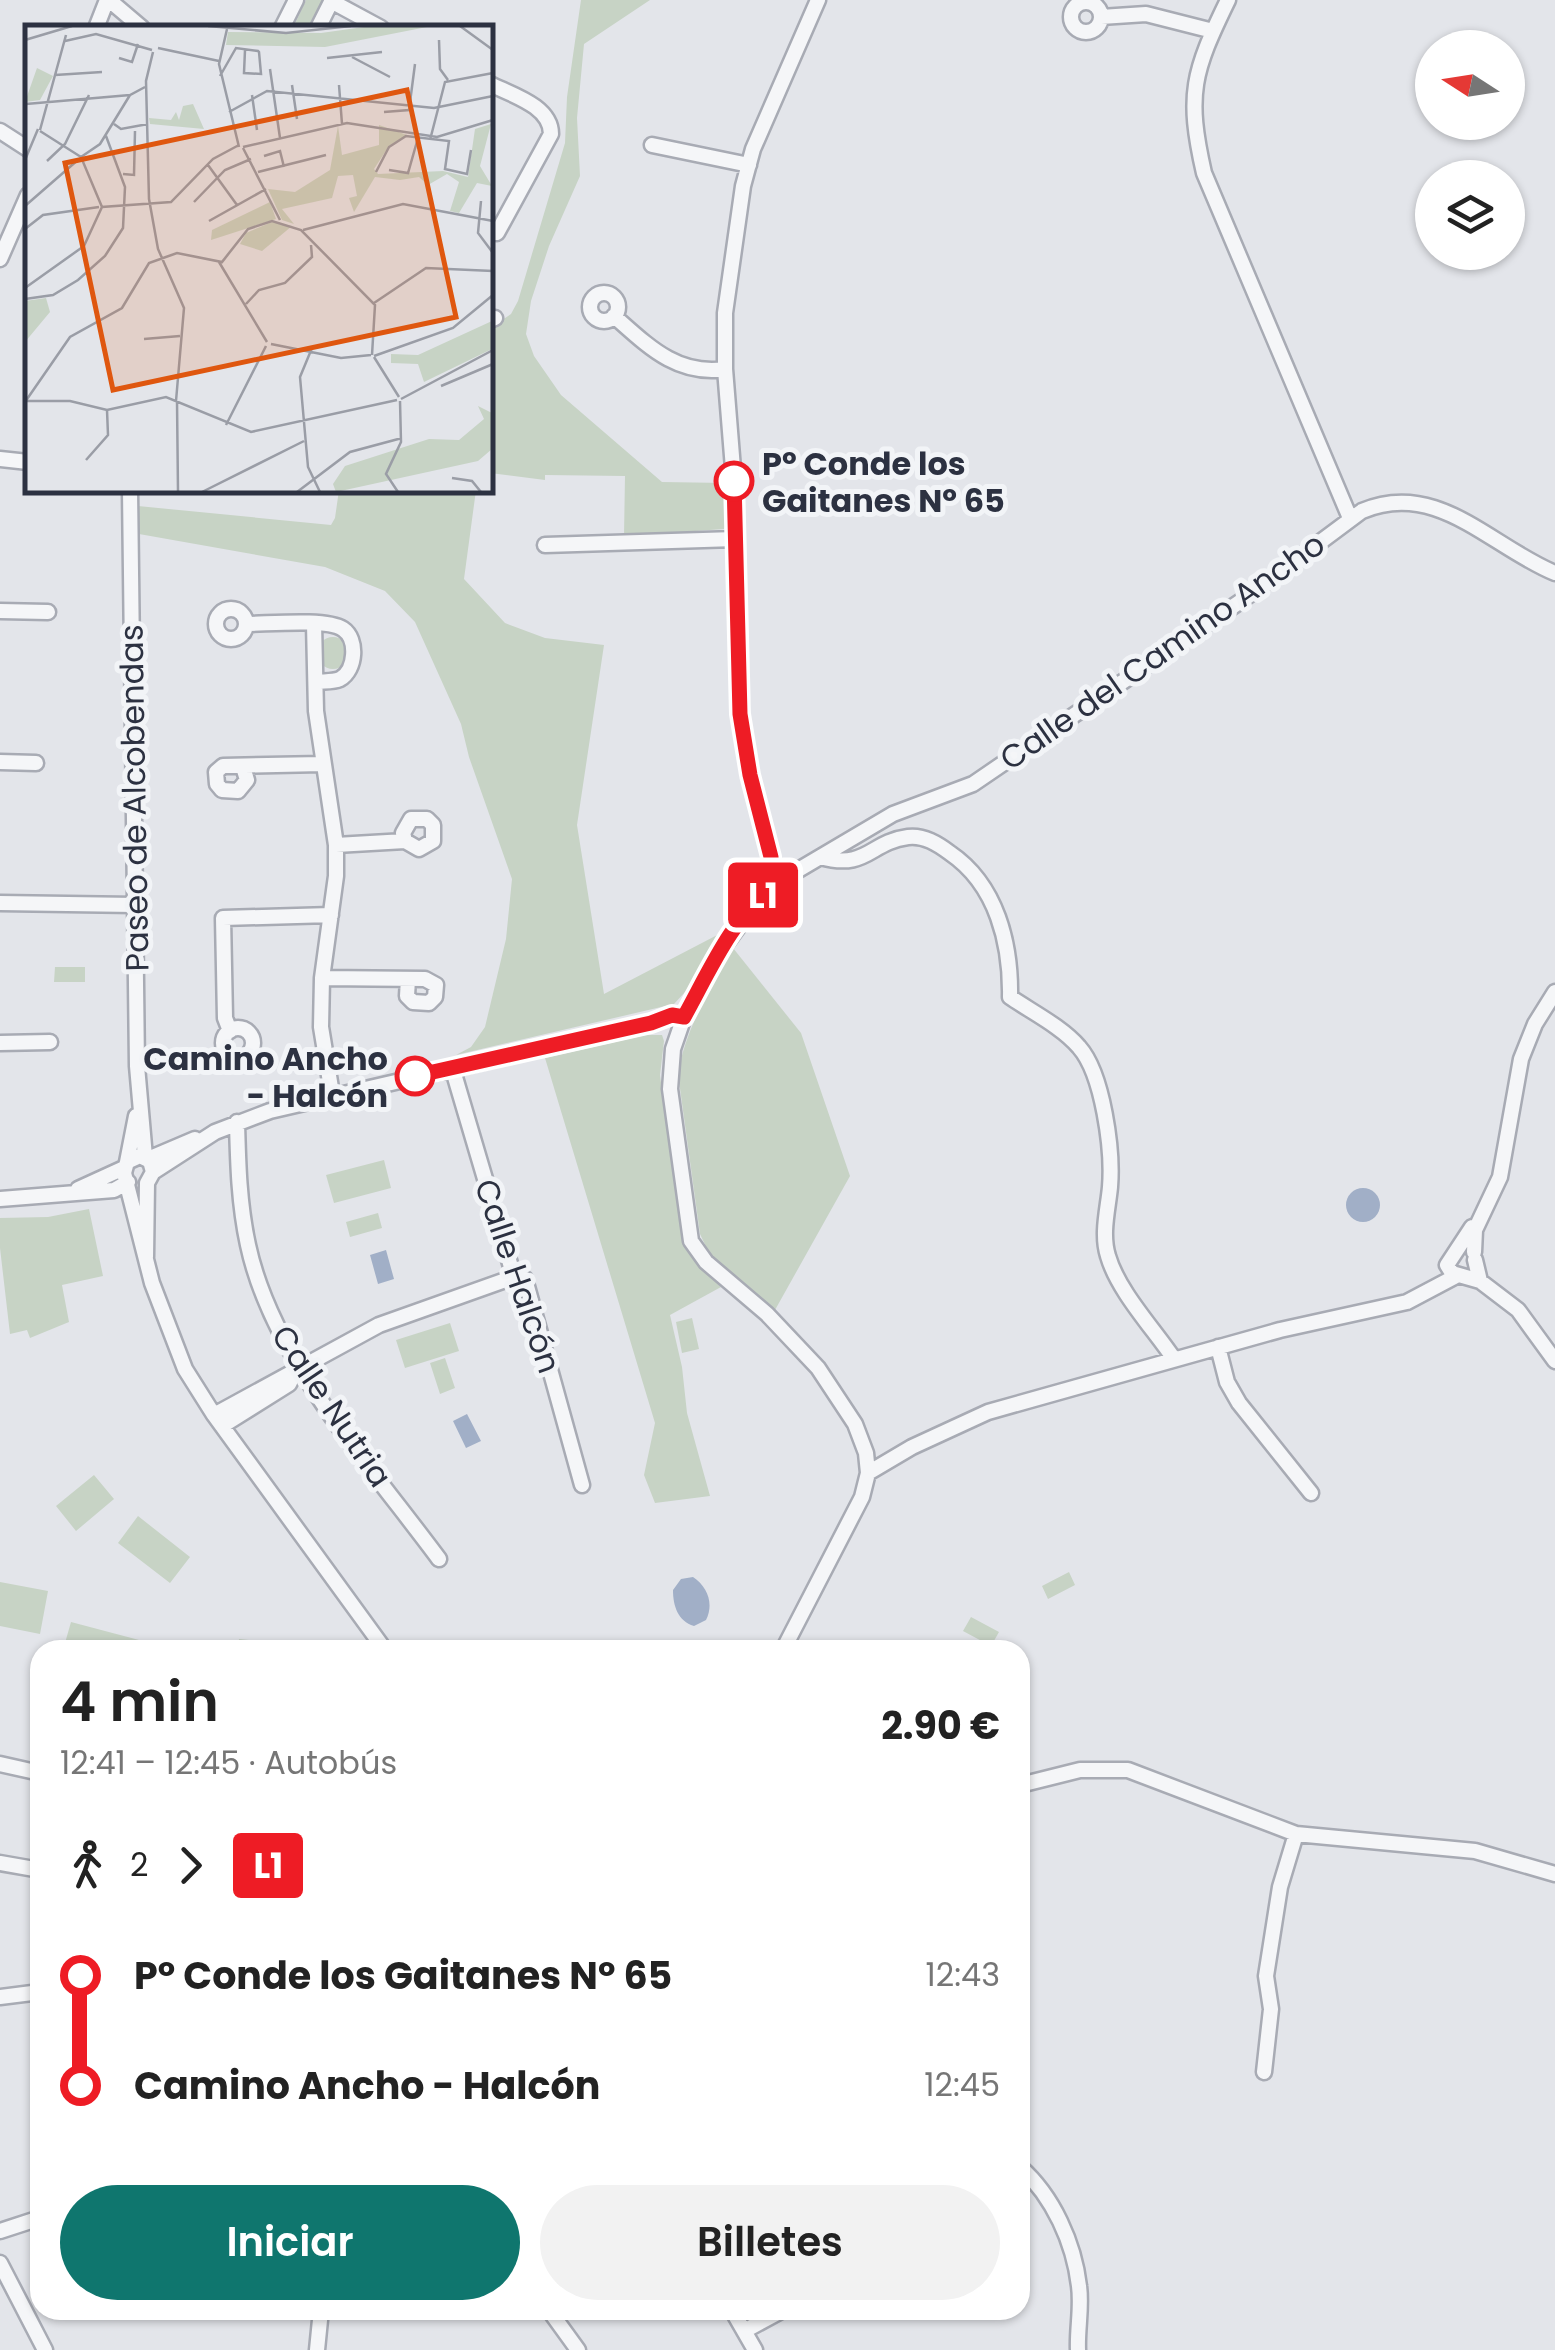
<!DOCTYPE html>
<html lang="es">
<head>
<meta charset="utf-8">
<style>
  body { margin:0; font-family:Poppins,sans-serif; background:#f2f2f2; color:#222; height:100vh; display:flex; flex-direction:column; font-size:38px; white-space:nowrap }
  * { box-sizing:border-box; margin:0 }
  p { font-size:32px; color:#767676 }
  .icon { flex:none; width:55px; height:55px; fill:none; stroke:currentColor; stroke-width:2; stroke-linecap:round; stroke-linejoin:round }
  .map { position:relative; flex:1; overflow:hidden }
  .details { position:absolute; left:30px; top:1640px; width:1000px; height:680px; display:flex; flex-direction:column; background:#fff; border-radius:30px; box-shadow:0 2px 8px #0004 }
  .details>* { flex:none }
  .badge { padding:0 20px; border-radius:8px; font-size:35px; line-height:65px }
  .needle { width:65px; rotate:282deg }
  .buttons { position:absolute; left:1415px; top:30px; display:grid; gap:20px }
  .buttons a { display:grid; place-items:center; width:110px; height:110px; border-radius:50%; background:#fff; box-shadow:0 2px 8px #0004; font-size:50px }
  .map>.badge { position:absolute; translate:-50% -50%; box-shadow:0 0 0 5px #fff }
  .legs { display:flex; align-items:center; gap:15px; height:110px; padding:0 30px; font-size:32px }
  .legs p { margin-inline-start:auto }
  .headline { display:flex; align-items:center; justify-content:space-between; height:170px; padding:0 30px }
  h1 { font-size:55px; font-weight:600; line-height:75px }
  .button { display:flex; gap:20px; margin-top:auto; padding:20px 30px }
  .button a { flex:1; height:115px; border-radius:60px; background:#0f766e; color:#fff; font-size:40px; font-weight:600; line-height:115px; text-align:center }
  .button a+a { background:#f2f2f2; color:#222 }
  ul { padding:0 30px; list-style:none }
  li { display:flex; align-items:center; gap:35px; height:110px; font-size:38px }
  li i { display:grid; place-items:center; width:15px; height:100%; margin:0 12px; background:currentColor }
  li i::after { content:''; width:25px; height:25px; margin:-12px; border:8px solid; border-radius:50%; background:#fff }
  li p { margin-inline-start:auto }
  li:first-child i { background:linear-gradient(#0000 50%,currentColor 0) }
  li:last-child i { background:linear-gradient(currentColor 50%,#0000 0) }
  .map>svg:first-child { display:block }
  .green { fill:#c7d3c5 }
  .water { fill:#a1afc7 }
  .lines { fill:none; stroke-linecap:round; stroke-linejoin:round }
  .minor-casing { stroke:#a8abb4; stroke-width:19 }
  .minor { stroke:#f5f6f8; stroke-width:14 }
  .line-1-casing { stroke:#fff; stroke-width:22 }
  .line-1 { stroke:#ee1c25; stroke-width:15 }
  .stop-1-dot { fill:#fff; stroke:#ee1c25; stroke-width:5 }
  .labels { text-anchor:middle; dominant-baseline:central; stroke-width:10; stroke-linejoin:round; paint-order:stroke }
  .stop-label { font-size:32px; font-weight:bold; fill:#2c3141; stroke:#f2f4f7; text-anchor:start }
  .street-label { font-size:32px; fill:#2c3141; stroke:#f2f4f7 }
  .inset-road { fill:none; stroke:#9a9da6; stroke-width:2.5 }
  .view { fill:#df570f; fill-opacity:0.15; stroke:#df570f; stroke-width:5 }
  .inset-edge { fill:none; stroke:#2c3141; stroke-width:5 }
</style>
</head>
<body>
<div class="map">
<svg width="1555" height="2350" viewBox="0 0 1555 2350">
  <rect width="100%" height="100%" fill="#e3e5ea"/>
  <path class="green" d="M306,0H324L311,27L293,28Z
    M581,0H650L584,44L577,118L580,176L549,246L531,301L526,334L534,356L561,395L662,482L726,483L728,518L724,529L624,536L625,476L545,475V480L490,473V328L511,314L518,301L565,143L567,97Z
    M339,490H476L464,579L505,623L545,638L604,645L577,825L604,994L723,932L696,980L674,1004L456,1055L471,1047L485,1027L506,939L512,879L469,757L461,724L415,622L385,591L325,567L139,534L138,506L331,525L335,518Z
    M317 653a16 16 0 1 1 32 0a16 16 0 1 1-32 0Z
    M733,948L801,1033L850,1176L775,1310L711,1257L700,1234L678,1074C686,1027 710,989 733,948Z
    M55,967H85V982H54Z
    M646,1035H662L664,1041L660,1075L681,1233L699,1266L721,1287L670,1315L682,1367L687,1413L710,1496L655,1503L644,1475L655,1423L545,1058Z
    M384,1160L391,1188L334,1203L326,1175Z
    M89,1209L103,1276L62,1285L69,1322L30,1338L27,1330L10,1334L0,1248V1218L48,1217Z
    M378,1213L382,1228L350,1237L346,1222Z
    M692,1318L699,1349L682,1353L676,1322Z
    M450,1323L459,1351L405,1368L396,1340Z
    M445,1358L455,1388L440,1394L430,1363Z
    M94,1475L114,1499L76,1531L56,1506Z
    M138,1516L190,1557L170,1583L118,1543Z
    M1069,1572L1075,1585L1048,1599L1042,1586Z
    M0,1582L48,1591L40,1634L0,1626Z
    M971,1617L999,1632L991,1646L963,1631Z
    M71,1622L139,1640L136,1650H63Z
    M239,1639L294,1645L293,1650H238Z"/>
  <path class="water" d="M1346 1205a17 17 0 1 1 34 0a17 17 0 1 1-34 0Z
    M386,1250L394,1279L378,1284L370,1255Z
    M467,1414L481,1441L466,1448L453,1421Z
    M693,1577C708,1587 714,1604 706,1620L694,1626C678,1621 673,1606 673,1590L681,1579Z"/>
  <g class="lines">
    <g class="minor-casing">
      <path id="minor" d="M109,0L142,28
        M1228,0C1193,72 1186,94 1204,173L1350,518
        M331,1L381,28
        M1071 17a15 15 0 1 1 30 0a15 15 0 1 1-30 0Z
        M1101,17L1146,14L1213,31
        M96,28L107,0
        M282,28L296,0
        M318,28L332,0
        M490,84C512,95 551,106 551,134L497,233
        M0,131L28,149
        M652,145L749,165
        M0,259L28,195
        M590 307a14 14 0 1 1 28 0a14 14 0 1 1-28 0Z
        M614,316C648,346 677,376 725,369
        M490,320L495,318
        M0,459L28,462
        M130,490L137,1066L145,1157
        M545,545L735,539
        M216 624a15 15 0 1 1 30 0a15 15 0 1 1-30 0Z
        M0,611L48,612
        M246,624C268,624 326,618 343,629C358,639 356,670 340,679C333,682 324,681 316,682
        M314,624L316,711L336,845V876L322,978L321,1027L332,1094
        M0,762L36,763
        M243,767L247,780L238,791L222,790L217,784L216,772L223,766L322,764
        M336,845L405,841L419,849L433,841V825L427,819H411L403,833L405,841
        M820,857C868,870 869,842 908,837C924,835 938,844 950,853C997,885 1011,944 1010,997C1032,1012 1062,1027 1079,1047C1103,1074 1113,1150 1110,1187C1108,1209 1101,1234 1108,1256C1118,1291 1153,1328 1174,1359
        M783,879L771,857L749,775L741,714L734,481L725,369V313L743,186L753,149L818,0
        M0,903L135,905
        M322,978L425,979L436,985L435,997L429,1003L413,1002L407,996L408,979
        M223 1043a15 15 0 1 1 30 0a15 15 0 1 1-30 0Z
        M230,1031L225,1018L223,918L331,915
        M0,1043L50,1042
        M452,1067L514,1277L525,1279L582,1485
        M237,1122C238,1163 239,1204 248,1245C272,1358 371,1467 439,1559
        M148,1159L195,1139
        M127,1162L136,1116
        M153,1172L215,1132L270,1111L651,1023L672,1015L684,1017
        M78,1189L124,1168
        M0,1199L114,1190L128,1182
        M1472,1227L1447,1265L1452,1273L1480,1281L1475,1260
        M1474,1252L1475,1230L1500,1177L1521,1059L1535,1024L1555,992
        M146,1257L147,1183L153,1172L150,1161L140,1156L127,1162L124,1173L152,1283L185,1369L214,1415L385,1650
        M1480,1281L1518,1310L1555,1361
        M1218,1347L1227,1382L1239,1403L1311,1493
        M214,1415L379,1325L514,1277
        M222,1426L289,1384L294,1374
        M868,1473L912,1447L988,1412L1280,1330L1407,1302L1458,1275
        M783,1650L862,1497L868,1473L866,1453L855,1424L818,1368L767,1314L706,1262L691,1241L670,1089L673,1049L684,1017L722,949L761,896L783,879L893,814L973,784L1241,601L1362,511C1437,479 1491,547 1555,573
        M0,1764L40,1773
        M1020,1785L1080,1770H1128L1296,1834L1475,1851L1555,1874
        M0,1863L40,1870
        M0,1997L40,1992
        M1264,2072L1271,2009L1266,1976L1280,1887L1296,1834
        M1020,2167C1053,2196 1074,2243 1079,2286C1082,2307 1077,2329 1078,2350
        M0,2231L40,2218
        M0,2263L45,2350
        M549,2310L578,2350
        M732,2310L755,2350
        M746,2330L783,2310
        M317,2350L321,2310"/>
    </g>
    <use href="#minor" class="minor"/>
  </g>
  <g class="lines">
    <g class="line-1-casing">
      <path id="line-1" d="M415,1076L651,1023L672,1015L684,1017C709,972 732,918 773,886L771,857L750,775L740,714L734,481"/>
    </g>
    <use href="#line-1" class="line-1"/>
  </g>
  <g class="stop-1-dot">
    <circle cx="734" cy="481" r="18"/>
    <circle cx="415" cy="1076" r="18"/>
  </g>
  <g class="labels">
    <g class="stop-label">
      <text x="762" y="463">Pº Conde los<tspan x="762" dy="37">Gaitanes Nº 65</tspan></text>
      <text x="388" y="1058" text-anchor="end">Camino Ancho<tspan x="388" dy="37">- Halcón</tspan></text>
    </g>
    <g class="street-label">
      <text transform="translate(1162 651) rotate(-35)">Calle del Camino Ancho</text>
      <text transform="translate(134 798) rotate(-91)">Paseo de Alcobendas</text>
      <text transform="translate(518 1276) rotate(71)">Calle Halcón</text>
      <text transform="translate(332 1406) rotate(56)">Calle Nutria</text>
    </g>
  </g>
  <g transform="translate(25 25)">
    <rect width="468" height="468" fill="#e3e5ea"/>
    <path d="M346,1H407L300,22L201,20L203,7L296,8ZM12,43L28,51L15,75L0,77ZM168,79L179,104L125,99L124,93L146,95L151,87L154,95L158,81ZM466,99L455,141L467,161L452,158L434,188L425,186L434,157L422,149L403,160L394,152L375,155L350,152L329,187L324,173L332,171L328,150L313,151L307,173L257,184L269,199L257,195L243,164L270,167L305,145L313,101L317,130L354,120V100L382,110L364,121L349,144L353,149L418,146L443,152L450,104ZM245,177L251,194L186,215L187,205ZM247,197L267,201L237,226L215,219L221,208ZM21,273L25,287L0,317V276ZM467,296V324L399,357L393,339L366,338V329L393,330ZM453,381L467,388V424L453,436L311,467L308,459L320,441L404,414L434,415L459,394Z" fill="#c7d3c5"/>
    <path class="inset-road" d="M183,1L261,8L326,1M435,1L468,25M202,4L194,39L214,122M0,15L47,1M414,15L415,44L423,55M40,16L71,9L127,25M133,23L194,36M128,27L121,56L124,174L133,224L159,283L151,376M327,32L365,52M94,33L107,37L113,19M302,33L357,27M245,44L255,113M30,50L77,47M195,51L211,23L233,26L234,27L236,49L219,48L220,25M267,60L272,94M314,60L317,99M227,70L232,105M1,79L105,70L120,62M204,87L242,66L409,83L468,71M359,87L384,85L390,39M89,99L96,104L123,99M15,105L41,10M15,106L56,132L77,182M405,115L420,57L468,48M218,122L322,98L412,112L468,95M218,123L255,195M239,131L255,126L259,142M56,132L75,119L105,70M0,135L13,104M22,136L40,119L64,70M183,140L212,180M364,145L383,148L393,113M233,147L301,130M351,147L364,122L381,111L424,116L420,144L442,149L446,125M98,149L109,150L110,106M456,176L453,208L468,228M169,177L200,145L226,134M0,181L54,134M184,196L241,164M0,204L18,190L74,182M278,205L378,179L468,196M194,237L242,317M0,263L59,221L77,182L146,177L188,134L214,120M0,274L28,270L53,255L80,231L98,203L100,162L81,111M349,278L401,243L468,246M221,279L234,265L260,258L287,232L286,220M119,314L155,311M246,319L316,333L346,330M287,323L275,352L283,442L295,467M349,331L428,303L468,270M349,332L374,372M416,361L468,339M376,374L468,325M2,376H45L82,385L141,372L226,407L372,375M152,376L153,467M0,377L45,312L97,283L124,238L152,228L197,237L223,204L247,196L276,205L350,280L347,330M201,400L241,321M61,435L83,410L82,385M427,453L447,456L456,467M177,467L279,416M272,467L325,427L377,413M373,467L361,449L376,417L375,376"/>
    <path class="view" d="M382,65L431,292L88,365L40,138Z"/>
    <rect width="468" height="468" class="inset-edge"/>
  </g>
</svg>
<div class="buttons">
<a><svg class="needle" viewBox="-14 -14 28 28"><path d="M0-13l5 13h-10z" fill="#e53935"/><path d="M0 13l5-13h-10z" fill="#767676"/></svg></a>
<a><svg class="icon" aria-label="layers" viewBox="0 0 24 24"><path d="M12 4l9 5-9 5-9-5zM3 14l9 5 9-5"/></svg></a>
</div>
<b class="badge" style="left:763px;top:895px;background:#ee1c25;color:#fff">L1</b>
<section class="details">
<div class="headline"><div><h1>4 min</h1><p>12:41 – 12:45 · Autobús</p></div><b>2.90 €</b></div>
<div class="legs"><svg class="icon" aria-label="walk" viewBox="0 0 24 24"><circle cx="13" cy="4" r="2"/><path d="M13 8l-2 6 4 7M11 14l-3 7M7 12l3-4h3l4 4"/></svg>2<svg class="icon" aria-label="forward" viewBox="0 0 24 24"><path d="M9 5l7 7-7 7"/></svg><b class="badge" style="background:#ee1c25;color:#fff">L1</b></div>
<ul>
<li><i style="color:#ee1c25"></i><b>Pº Conde los Gaitanes Nº 65</b><p>12:43</p></li>
<li><i style="color:#ee1c25"></i><b>Camino Ancho - Halcón</b><p>12:45</p></li>
</ul>
<div class="button"><a>Iniciar</a><a>Billetes</a></div>
</section>
</div>
</body>
</html>
